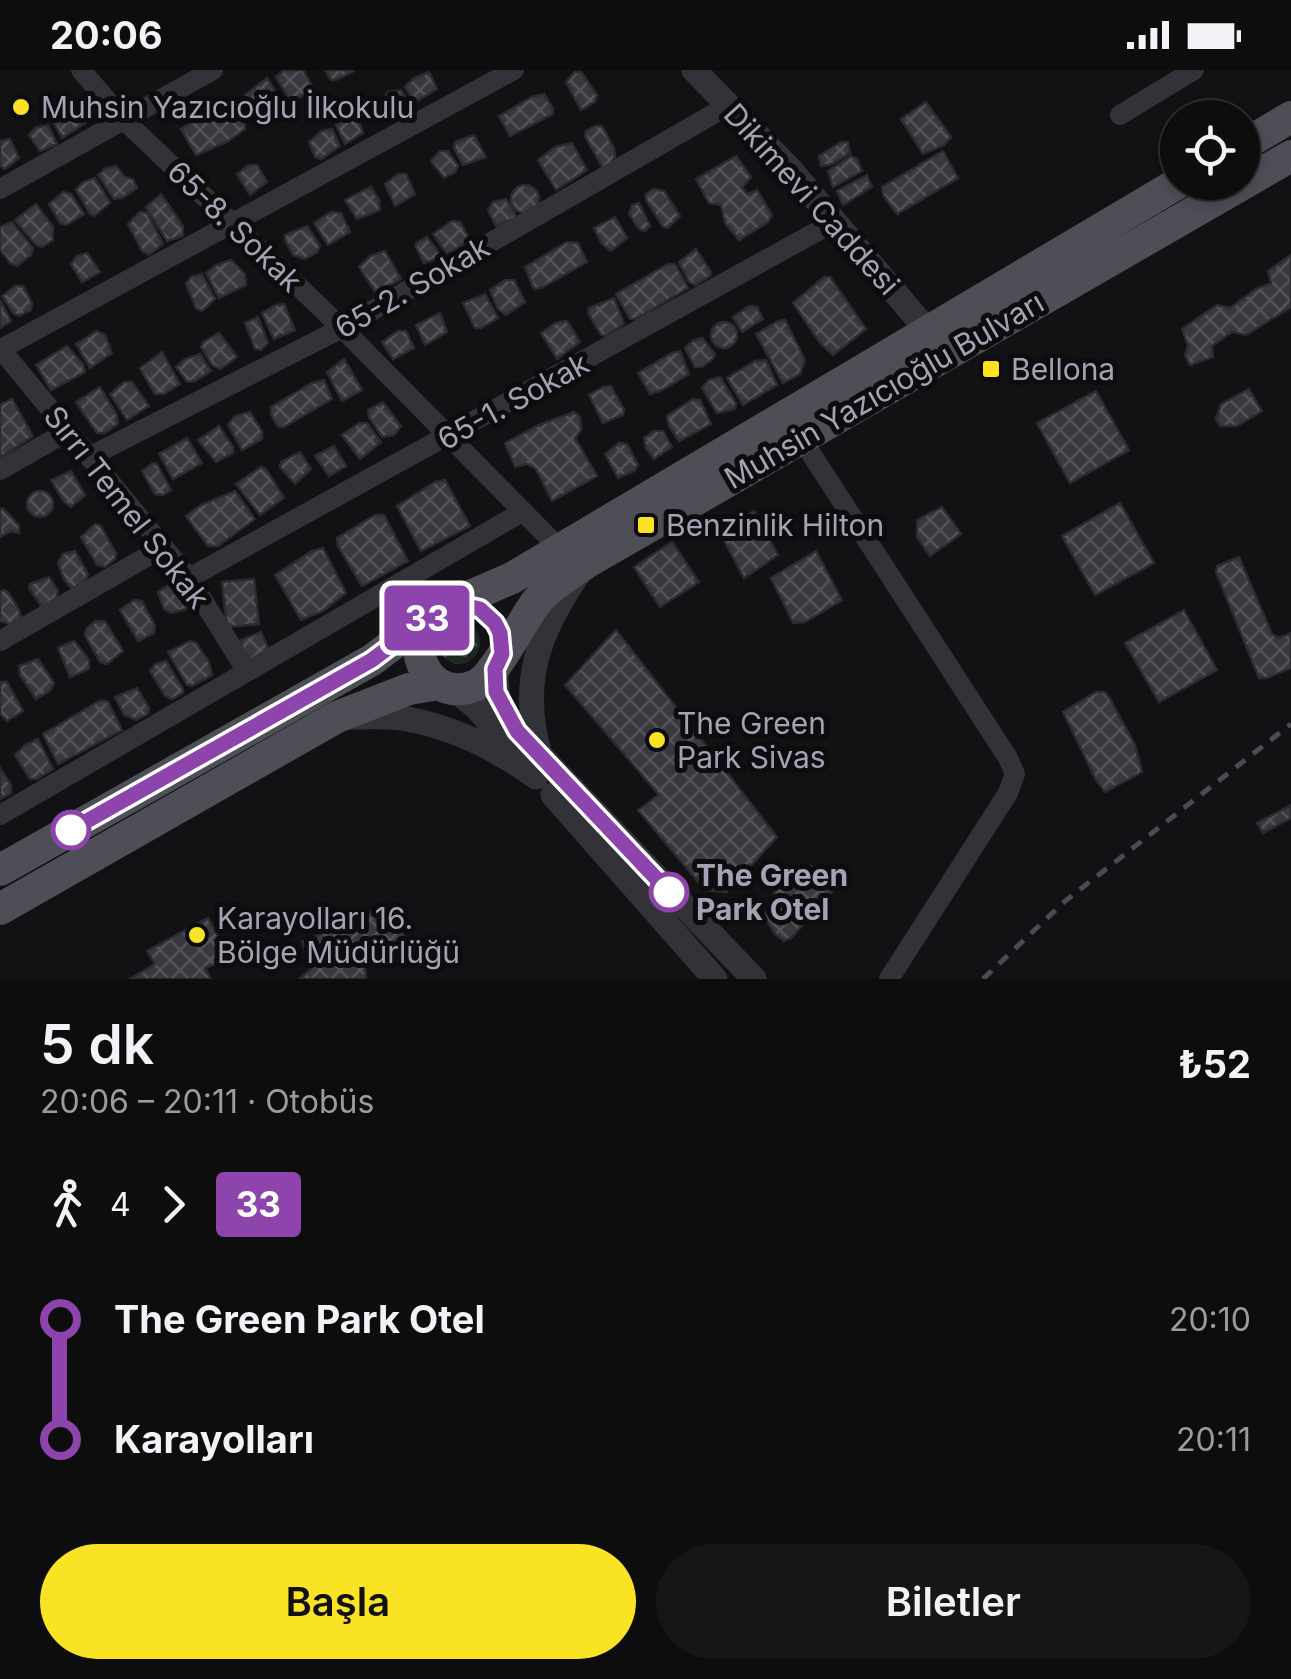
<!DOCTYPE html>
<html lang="tr">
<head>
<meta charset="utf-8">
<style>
  body { margin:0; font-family:Inter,sans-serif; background:#171617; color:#f1f3f6; height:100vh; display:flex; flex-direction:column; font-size:38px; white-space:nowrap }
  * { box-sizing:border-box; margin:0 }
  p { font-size:32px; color:#9b9c9e }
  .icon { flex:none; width:55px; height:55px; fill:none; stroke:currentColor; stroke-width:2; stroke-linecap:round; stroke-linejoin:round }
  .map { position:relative; height:909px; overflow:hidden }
  .side { display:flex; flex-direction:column; background:#0e0d0e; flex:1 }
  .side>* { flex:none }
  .badge { padding:0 20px; border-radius:8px; font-size:35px; line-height:65px }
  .buttons { position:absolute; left:1160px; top:30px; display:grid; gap:20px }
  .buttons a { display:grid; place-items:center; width:100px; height:100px; border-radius:50%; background:#0e0d0e; box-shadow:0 5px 15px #0003,0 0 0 2px #2e2d2e; font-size:50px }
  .map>.badge { position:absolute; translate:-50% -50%; box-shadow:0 0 0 5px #fff }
  .legs { display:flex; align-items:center; gap:15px; height:110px; padding:0 40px; font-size:32px }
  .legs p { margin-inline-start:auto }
  .head { display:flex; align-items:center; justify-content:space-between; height:170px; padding:0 40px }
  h1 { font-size:55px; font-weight:600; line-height:75px }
  .cta { display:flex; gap:20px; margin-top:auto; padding:20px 40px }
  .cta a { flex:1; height:115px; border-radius:60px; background:#f9e324; color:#111; font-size:40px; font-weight:600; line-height:115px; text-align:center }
  .cta a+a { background:#171617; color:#f1f3f6 }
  ul { padding:0 40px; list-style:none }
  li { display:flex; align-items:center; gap:35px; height:120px; font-size:38px }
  li i { display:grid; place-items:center; width:15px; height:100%; margin:0 12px; background:currentColor }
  li i::after { content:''; width:25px; height:25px; margin:-12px; border:8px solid; border-radius:50%; background:#0e0d0e }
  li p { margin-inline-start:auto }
  li:first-child i { background:linear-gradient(#0000 50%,currentColor 0) }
  li:last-child i { background:linear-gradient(currentColor 50%,#0000 0) }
  .status { display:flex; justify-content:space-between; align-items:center; height:70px; padding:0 50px; background:#0e0d0e; direction:ltr }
  .status svg { height:28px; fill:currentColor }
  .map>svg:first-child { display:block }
  .grass { fill:url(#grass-dots) }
  .building { fill:url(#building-cross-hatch); stroke:#2c2b2f; stroke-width:2.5 }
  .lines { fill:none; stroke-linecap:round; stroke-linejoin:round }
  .minor { stroke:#333238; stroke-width:20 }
  .tertiary { stroke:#333238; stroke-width:25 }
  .primary { stroke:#4e4e57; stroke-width:32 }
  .rail { stroke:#4b4b53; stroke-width:5; stroke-dasharray:12 10; stroke-linecap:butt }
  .line-1-casing { stroke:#fff; stroke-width:22 }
  .line-1 { stroke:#8e44ad; stroke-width:15 }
  .poi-dot { fill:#f9e324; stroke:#0d0c0e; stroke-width:4 }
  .stop-1-dot { fill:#fff; stroke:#8e44ad; stroke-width:5 }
  .labels { text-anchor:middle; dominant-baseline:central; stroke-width:10; stroke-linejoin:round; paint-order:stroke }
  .poi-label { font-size:30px; fill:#a2a3b4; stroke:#0d0c0e; text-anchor:start }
  .street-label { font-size:30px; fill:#a2a3b4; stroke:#0d0c0e }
  .stop-label { font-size:30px; font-weight:bold; fill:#a2a3b4; stroke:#0d0c0e; text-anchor:start }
</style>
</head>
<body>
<div class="status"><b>20:06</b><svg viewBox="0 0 49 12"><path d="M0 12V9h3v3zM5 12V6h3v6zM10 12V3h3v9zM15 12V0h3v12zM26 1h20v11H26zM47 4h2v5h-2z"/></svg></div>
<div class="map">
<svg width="1291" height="909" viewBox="0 0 1291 909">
  <defs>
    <pattern id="grass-dots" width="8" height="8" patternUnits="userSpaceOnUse" patternTransform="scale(2.5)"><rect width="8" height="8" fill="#1e2620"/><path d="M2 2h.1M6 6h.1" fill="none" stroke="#3c423e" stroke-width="1.8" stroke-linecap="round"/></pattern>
    <pattern id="building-cross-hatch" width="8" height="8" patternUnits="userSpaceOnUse" patternTransform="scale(2.5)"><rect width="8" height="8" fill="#39383e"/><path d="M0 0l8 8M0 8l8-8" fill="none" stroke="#525258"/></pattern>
  </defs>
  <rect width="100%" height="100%" fill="#121113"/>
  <path class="grass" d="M438 573a21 21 0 1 1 42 0a21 21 0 1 1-42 0Z"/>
  <path class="building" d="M284,0H303L312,16L310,21L299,28L288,27L276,7Z
    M325,0H354V1L336,10H331Z
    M429,2L437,19L415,32L405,17L414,8Z
    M575,2H581L597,25L595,32L581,40L566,12Z
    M267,8L279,27V37L265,45L257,46L245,25Z
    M401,20L410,36L393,44L383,30L388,22Z
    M544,24L553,38V44L510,66L499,46L532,27Z
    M230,32L244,50L245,59L227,72L196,85L181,59Z
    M926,32L951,67L944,75L923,84L901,49Z
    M71,38H80L88,51L62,68L52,50Z
    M348,46H357L363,63L345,74L336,55Z
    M48,55L57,74L40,81L29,65L35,58Z
    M595,56H602L614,78L615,87L605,102L585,66L586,61Z
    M332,59L340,76L321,89L315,87L309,72L322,61Z
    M474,65L486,87L463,95L454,78L455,72Z
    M10,69L19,88L5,99L0,96V71Z
    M841,72H848L850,83L830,95L821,96L819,86Z
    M572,73L587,100L556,120L538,90L555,77Z
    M440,81H448L458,96L455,102L444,108L431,91Z
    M943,81L958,108L897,144L883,125L882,117Z
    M736,86L751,107L742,118L748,124L757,120L772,145L768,152L739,170L725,153L721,135L709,133L696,109Z
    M851,86L857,89L862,101L833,117L828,101Z
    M249,95H257L267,112L250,125L237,104Z
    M116,96L125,107L133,109L137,118L122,128L114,129L98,105L106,98Z
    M398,104H406L415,124L395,136L385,114Z
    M867,105L872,117L843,135L837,121Z
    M95,108L110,133L94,146L90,144L76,120L83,112Z
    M511 129a14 14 0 1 1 28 0a14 14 0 1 1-28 0Z
    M371,117L379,130L380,140L357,149L345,130Z
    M653,119L664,121L680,146L668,158L663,157L646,130V124Z
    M63,122L71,124L84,144L66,155L60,153L49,134Z
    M161,124L183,156V166L167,171L146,137Z
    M506,129L515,143V148L496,156L488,140L493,132Z
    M639,133L650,156L645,161L639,159L629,144L632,135Z
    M36,134L53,157V170L42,177L36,175L15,150Z
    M140,142L147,143L163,174L149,185L142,181L128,154Z
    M331,142L341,143L350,162L328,175L314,153Z
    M615,147L627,168L611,181L602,174L594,158Z
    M452,151L460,152L470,170L447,184L433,164Z
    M12,152L33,178L31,185L17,196L10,193L0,180V157Z
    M307,156L320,176L317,182L305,189L293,185L285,170V165Z
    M427,167L440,184L439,188L424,193L416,177V173Z
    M567,172L578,173L587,192L541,218L534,219L525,197Z
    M696,179L711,202L710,206L695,215L689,212L679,192Z
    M385,181L401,209L376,223L359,197L370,186Z
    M87,183L100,202L82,212L71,194L77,186Z
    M1291,185V237L1246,265L1232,262L1212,276L1213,287L1190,295L1185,285L1188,276L1182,259L1217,235L1230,238L1256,219L1271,213L1268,201Z
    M231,190L245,204L246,215L219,228L206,203L216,195Z
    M668,194H675L688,218L636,249H630L616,224Z
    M202,204L215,229L202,241L196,238L186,214L191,207Z
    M824,207H830L866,259L833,285L820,273L793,233Z
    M505,210H514L525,232L506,245L498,239L490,220Z
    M15,216H23L32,233L31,240L19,246L14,244L2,226Z
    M485,224L498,248L481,258H475L463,233Z
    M614,228L624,254L606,266L601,265L588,243L589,238Z
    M0,230L11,251L0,258Z
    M284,234L295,260L274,269L262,243L276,235Z
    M749,236L757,237L763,249L742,262L733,247Z
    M440,243L447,262L425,275L416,255Z
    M258,247L268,273L261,280L255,279L245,253Z
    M785,250L805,290L800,304L783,313L756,264L778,251Z
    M567,251L580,272L557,289L541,263L556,253Z
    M711 265a13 13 0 1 1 26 0a13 13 0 1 1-26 0Z
    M97,261L105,265L112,283L90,298L76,274Z
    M398,261H406L414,278L393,289L382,272Z
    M219,263L237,287L220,299L212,295L201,277L203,272Z
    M702,268L715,284L713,289L702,297H695L685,278L692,271Z
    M67,276L83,294L85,302L51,320L36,295Z
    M680,281L689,304L662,320L650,324L638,303L672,283Z
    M162,282L180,314L164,324H155L140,298Z
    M200,284L211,301L195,311L187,312L176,297L185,289Z
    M344,289L362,320L342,331L327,302Z
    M766,290L777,315L743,335L727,308L755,291Z
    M720,307L736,333L735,339L717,343L702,318L709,310Z
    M324,310L332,329L284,357H278L271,344V337L312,313Z
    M124,312H132L149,336L127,350L110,324Z
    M611,316L624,340L623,345L603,353L589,325L603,317Z
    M100,317L117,345L118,354L105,363H97L76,332Z
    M1249,319L1262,341L1237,356H1220L1216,349L1221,334Z
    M1096,321L1129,380L1070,413L1037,353Z
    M12,329L33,366L0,388V335Z
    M693,329L700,330L711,354L679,371L669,356L667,346Z
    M383,332L401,356L394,365L382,367L369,347L368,340Z
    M250,342L262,361V369L242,380L228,355L235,346Z
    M574,342L580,347L581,360L575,368L597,406L552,431L536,399L527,394L515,397L505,373L539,355Z
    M359,353H367L381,372L360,389L342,365Z
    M219,356L233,377V383L216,392L198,370Z
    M654,361H663L672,377L654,389L646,378L644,368Z
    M187,368L202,393L173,409L159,384Z
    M619,373L627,374L638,395L634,401L618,408L605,384Z
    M334,376L346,396L329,406L315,386Z
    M300,382L311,399L295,414L280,397L281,392Z
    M153,393L157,394L171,420L163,425L155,424L142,401Z
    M261,397L266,399L284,428L260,445L236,414Z
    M71,401L85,425L71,437L64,432L51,410Z
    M445,410L470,456L421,481L397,436L435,412Z
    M27 434a13 13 0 1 1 26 0a13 13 0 1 1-26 0Z
    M235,421L255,449L218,476H208L186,446L201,435Z
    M1120,433L1154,493L1095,525L1062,466Z
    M942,437L961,464L930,486L917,467V450Z
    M3,438L19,456V463L11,461L0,467V439Z
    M754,441L778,485L744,508L719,461Z
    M375,445H384L408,491L362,516L338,476L337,468Z
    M95,454L100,455L116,483L115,489L105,497L97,495L81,467Z
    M672,472L699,512L660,537L634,497Z
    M323,478L346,523L323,541L301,550L275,505L312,481Z
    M75,481L88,504L86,510L72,519L64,509L58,493L63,484Z
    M816,481L842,530L805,552L793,553L771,508Z
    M1239,487L1272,564L1278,568L1291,563V598L1267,608H1259L1216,502L1217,496Z
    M49,507L58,521L56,528L42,537L29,518L30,514Z
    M254,509L259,554L227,557L222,512Z
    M172,513H179L190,538L171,543L164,539L158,522Z
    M3,520L8,522L19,540L21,549L10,554L0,551V522Z
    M134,530L142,531L155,556L154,563L138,571L120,540Z
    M1184,540L1217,600L1159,632L1125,573Z
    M96,551H105L123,581L107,594L100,592L85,565L87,558Z
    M616,560L777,767L727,822L705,820L638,740L659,725L565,615Z
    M261,562L268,578L266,583L253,593L241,577V570Z
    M74,571L89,590V599L70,607L58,578Z
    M190,571L196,573L209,592L212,605L192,616L187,615L168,582Z
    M38,589L54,613L51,620L36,629L20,605L19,596Z
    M166,591L183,619V623L172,629L165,626L150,601L155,594Z
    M0,612H7L23,641L7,651L0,644Z
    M137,618L149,638L148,644L136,650L124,645L115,627Z
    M1096,622H1105L1110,629L1135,675L1142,702L1105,722L1096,710L1063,642Z
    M101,630L108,632L122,660L58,694L43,664Z
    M38,669L53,699L37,709H30L15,685L25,675Z
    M0,698L11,715V723L0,729Z
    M1291,735V748L1263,763L1257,753Z
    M811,796L820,802L824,813L832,822L791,868L784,871L774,863L764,846L774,831V823L779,816L787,809L795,812Z
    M387,835L406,870L365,894L366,909H299L311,899L302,872Z
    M208,848L230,888L205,898L211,909H130L155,894L147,881Z"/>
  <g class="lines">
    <path class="minor" d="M81,0L123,49L342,258L560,479
      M1120,45L1194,0
      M0,119L213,0
      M0,278L189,508L246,600
      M1,279L514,0
      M801,368L1008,688L1015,704L1008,723L889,909
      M89,387L342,258L729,35
      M0,400L68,361
      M189,508L836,151
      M0,571L162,478
      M0,745L522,442"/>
    <path class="tertiary" d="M694,0L790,99L927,260
      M495,599L498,630L517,661L754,909
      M454,619L477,638L513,680
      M347,647C365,647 384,646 402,648C450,656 497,679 536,707
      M540,685C519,614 538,562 579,503
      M553,725L715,909"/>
    <path class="primary" d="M1242,76L1291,47
      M430,546C403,578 429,633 474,616C494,609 521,552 537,531C551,515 569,505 586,493L1291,86
      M0,800L372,590L438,540L512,508L1180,112
      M0,839L337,647L409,619L439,614"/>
    <path class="rail" d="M983,909L1064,832L1291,654"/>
  </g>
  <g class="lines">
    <g class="line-1-casing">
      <path id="line-1" d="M71,760L372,590L438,540L459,534L480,539L495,553L500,563L502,584L495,599L496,622L517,661L669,822"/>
    </g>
    <use href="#line-1" class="line-1"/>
  </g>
  <g class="poi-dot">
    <circle cx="21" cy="37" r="10"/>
    <rect x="981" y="289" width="20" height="20" rx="5"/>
    <rect x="636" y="445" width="20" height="20" rx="5"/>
    <circle cx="657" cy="670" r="10"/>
    <circle cx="197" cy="865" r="10"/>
  </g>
  <g class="stop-1-dot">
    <circle cx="71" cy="760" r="18"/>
    <circle cx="669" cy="822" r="18"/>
  </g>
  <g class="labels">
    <g class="poi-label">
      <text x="41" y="37">Muhsin Yazıcıoğlu İlkokulu</text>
      <text x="1011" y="299">Bellona</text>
      <text x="666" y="455">Benzinlik Hilton</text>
      <text x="677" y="653">The Green<tspan x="677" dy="34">Park Sivas</tspan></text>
      <text x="217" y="848">Karayolları 16.<tspan x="217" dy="34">Bölge Müdürlüğü</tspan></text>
    </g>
    <g class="street-label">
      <text transform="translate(812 129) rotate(48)">Dikimevi Caddesi</text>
      <text transform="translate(235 156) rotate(44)">65-8. Sokak</text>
      <text transform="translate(412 217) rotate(-30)">65-2. Sokak</text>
      <text transform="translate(884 320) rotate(-30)">Muhsin Yazıcıoğlu Bulvarı</text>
      <text transform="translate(513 331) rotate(-29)">65-1. Sokak</text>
      <text transform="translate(127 437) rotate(52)">Sırrı Temel Sokak</text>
    </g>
    <g class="stop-label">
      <text x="696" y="805">The Green<tspan x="696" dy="34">Park Otel</tspan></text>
    </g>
  </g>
</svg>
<div class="buttons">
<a><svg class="icon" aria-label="locate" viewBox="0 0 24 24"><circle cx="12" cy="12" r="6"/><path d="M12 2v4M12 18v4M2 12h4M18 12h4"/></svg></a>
</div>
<b class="badge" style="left:427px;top:548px;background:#8e44ad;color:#fff">33</b>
</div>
<section class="side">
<div class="head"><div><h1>5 dk</h1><p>20:06 – 20:11 · Otobüs</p></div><b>₺52</b></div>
<div class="legs"><svg class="icon" aria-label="walk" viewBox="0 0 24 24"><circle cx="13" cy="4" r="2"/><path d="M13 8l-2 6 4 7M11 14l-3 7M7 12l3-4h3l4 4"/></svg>4<svg class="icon" aria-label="forward" viewBox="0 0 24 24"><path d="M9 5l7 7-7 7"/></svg><b class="badge" style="background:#8e44ad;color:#fff">33</b></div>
<ul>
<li><i style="color:#8e44ad"></i><b>The Green Park Otel</b><p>20:10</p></li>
<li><i style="color:#8e44ad"></i><b>Karayolları</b><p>20:11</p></li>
</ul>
<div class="cta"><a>Başla</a><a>Biletler</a></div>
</section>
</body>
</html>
